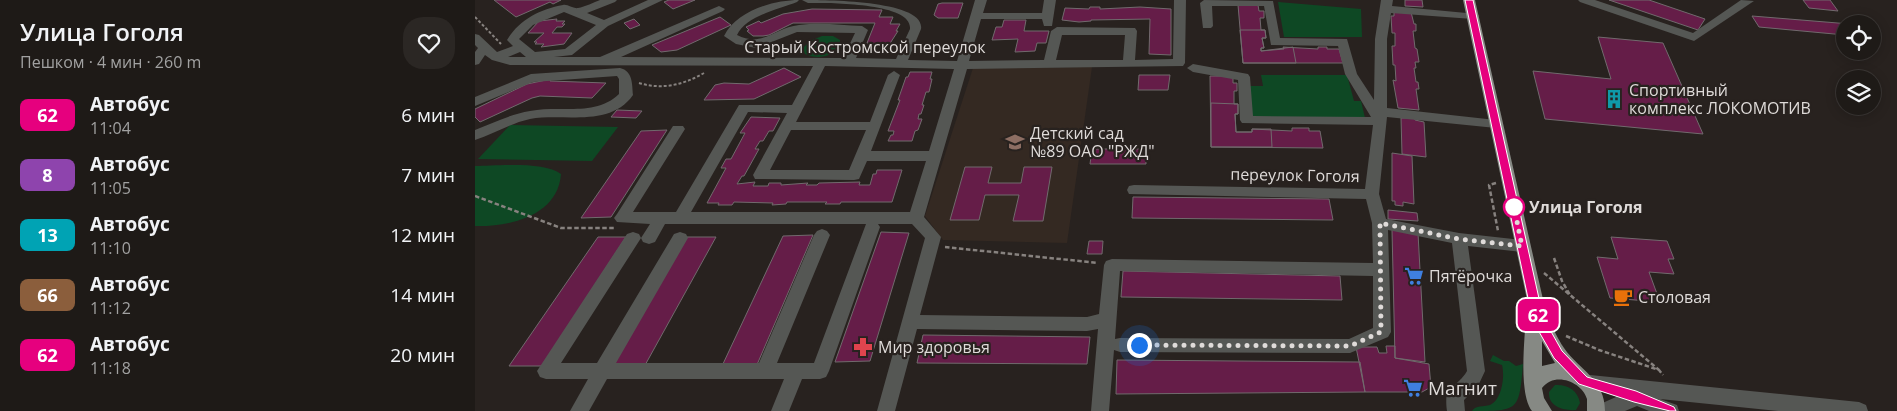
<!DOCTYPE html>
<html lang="ru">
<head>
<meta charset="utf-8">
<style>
  body { margin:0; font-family:"Open Sans",sans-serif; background:#2b2724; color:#f1f3f6; height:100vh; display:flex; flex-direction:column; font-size:19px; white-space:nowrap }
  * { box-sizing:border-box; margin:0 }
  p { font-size:16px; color:#a1a1a1 }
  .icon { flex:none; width:28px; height:28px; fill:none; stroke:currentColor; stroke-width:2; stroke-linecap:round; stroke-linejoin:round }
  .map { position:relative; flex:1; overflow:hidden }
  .panel { display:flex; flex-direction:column; background:#1e1a17; width:475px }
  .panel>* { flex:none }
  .badge { padding:0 10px; border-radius:8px; font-size:18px; line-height:32px }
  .buttons { position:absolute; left:1361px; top:15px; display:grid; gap:10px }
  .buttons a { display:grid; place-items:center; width:45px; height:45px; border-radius:50%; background:#1e1a17; box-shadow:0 2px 12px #0003,0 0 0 1px #3c3836; font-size:25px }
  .you { position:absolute; width:25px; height:25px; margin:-12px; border:4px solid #fff; border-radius:50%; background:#1a73e8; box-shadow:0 0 0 8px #1a73e833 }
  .map>.badge { position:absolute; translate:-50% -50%; box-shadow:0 0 0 2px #fff }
  .round { display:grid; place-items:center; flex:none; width:52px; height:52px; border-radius:20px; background:#2b2724 }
  .head { display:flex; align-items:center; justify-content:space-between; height:85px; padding:0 20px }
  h1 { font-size:24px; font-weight:600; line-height:38px }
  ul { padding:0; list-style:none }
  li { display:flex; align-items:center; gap:15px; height:60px; padding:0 20px }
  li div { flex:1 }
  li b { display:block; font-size:19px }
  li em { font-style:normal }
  li .badge { min-width:55px; font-weight:700; text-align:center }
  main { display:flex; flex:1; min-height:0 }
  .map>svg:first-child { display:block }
  .built { fill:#342922 }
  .green { fill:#0e4824 }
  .building { fill:#651d48; stroke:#716a6d }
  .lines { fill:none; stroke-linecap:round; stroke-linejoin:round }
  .path-far1 { stroke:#87827f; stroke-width:2; stroke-dasharray:3 2; stroke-linecap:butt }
  .path { stroke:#87827f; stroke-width:2.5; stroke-dasharray:4.5 2.5; stroke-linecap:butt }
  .minor { fill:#555754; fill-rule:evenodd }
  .major { fill:#868984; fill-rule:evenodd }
  .line { fill:#e6007e; stroke:#fff }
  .walk { stroke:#dfdbd9; stroke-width:5; stroke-dasharray:0 9 }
  .stop-dot { fill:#fff; stroke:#e6007e; stroke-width:2.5 }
  .labels { text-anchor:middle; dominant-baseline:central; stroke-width:4.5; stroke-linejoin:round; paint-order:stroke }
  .street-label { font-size:16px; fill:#dfdbd9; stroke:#28221f }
  .poi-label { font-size:16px; fill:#dfdbd9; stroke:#28221f; text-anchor:start }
  .stop-label { font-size:16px; font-weight:bold; fill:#dfdbd9; stroke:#28221f; text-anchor:start }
  .near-poi-label { font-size:19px; fill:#dfdbd9; stroke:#28221f; text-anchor:start }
</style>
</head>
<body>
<main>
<section class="panel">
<div class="head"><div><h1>Улица Гоголя</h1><p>Пешком · 4 мин · 260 m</p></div><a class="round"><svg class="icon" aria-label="heart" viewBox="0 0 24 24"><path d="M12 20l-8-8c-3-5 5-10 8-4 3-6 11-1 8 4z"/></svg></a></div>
<ul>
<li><span class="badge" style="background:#e6007e;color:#fff">62</span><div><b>Автобус</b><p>11:04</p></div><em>6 мин</em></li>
<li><span class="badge" style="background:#8e44ad;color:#fff">8</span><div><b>Автобус</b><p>11:05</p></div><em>7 мин</em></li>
<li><span class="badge" style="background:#00a3b4;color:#fff">13</span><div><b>Автобус</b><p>11:10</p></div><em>12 мин</em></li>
<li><span class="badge" style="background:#8b5e3c;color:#fff">66</span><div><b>Автобус</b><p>11:12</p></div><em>14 мин</em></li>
<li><span class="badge" style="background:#e6007e;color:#fff">62</span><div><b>Автобус</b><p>11:18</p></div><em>20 мин</em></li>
</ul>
</section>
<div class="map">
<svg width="1422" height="411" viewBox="0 0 1422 411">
  <rect width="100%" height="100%" fill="#28221f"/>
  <path class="built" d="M617,67L592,243L468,240L450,216L498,68Z"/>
  <path class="green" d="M803,2L886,9L887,37H809Z
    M347,36H358L365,40V46C357,57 342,60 330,54L328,48L335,41Z
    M786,75H872L879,101H886L890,118L777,117L774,86H788Z
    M35,125L143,127L117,161L3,159Z
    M0,166C22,166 69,161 86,174C83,216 34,227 0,226Z
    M1018,355L1029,361H1034L1041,366L1048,364C1044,411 1044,411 997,411C1001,405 1008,407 1015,405C1027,400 1030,376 1027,365L1015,361Z
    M1080,385C1092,384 1103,390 1105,403L1101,410C1089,411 1073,407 1074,392Z"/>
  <path class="building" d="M19,0H86L78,4L75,2L41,17Z
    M194,0H220L198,9L189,2Z
    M930,0H947L948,7L930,6Z
    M1134,0H1174L1230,19L1223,30Z
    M1328,0H1355L1363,11L1334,8Z
    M467,3H488L483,18H463L459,15L463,4Z
    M763,5H783L784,11H789V18H785L786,30H790L791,38H787L789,48H786V51L809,49L808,47L843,49V47H852V49H864L868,63H768Z
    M615,7H625V9L665,7L696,9V55L674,54L675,19L616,20V21L604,22L587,20L590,8L614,9Z
    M337,9L407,10L404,17H418L415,24H425L421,31H423L414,45L392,43L400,23H318L294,35L288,36H278L272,31L274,30L271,27L284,21L286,23L308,14Z
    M919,11L936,12L939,24H941V31H938L940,48L942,49L944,62H940L941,68H939L941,82H943L944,89H941L944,110L923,108L918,80L921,81L920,65H918L917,46H920V33H917L916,16H919Z
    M1277,16L1375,24H1370V35L1284,27Z
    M245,17L256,25L202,50L186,52L177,45Z
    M82,19L81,21H90L87,24H90L87,27H82L77,33H97L89,44L66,47L69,44H60L62,42H59L69,33H53L64,21Z
    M159,19L165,25L155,29L149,23Z
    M529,20H551L549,31H574L571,43H562L560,51L540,52L543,39L517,40L521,27H527Z
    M765,30H790L791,38H787L789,48H786V51L818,47L821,63H768Z
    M1123,37L1188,43L1228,134L1070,119L1058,71L1136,79Z
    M309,68L326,77L279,99L229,100L240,85L249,83L274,84Z
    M435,72H457L455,79H457L454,92H451L447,105H449L446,114H444L443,119H447L443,130L440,131L437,141H413L416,135H418L419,131H413L425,100H423L431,77H433Z
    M664,75H695L693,90H663Z
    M735,76H758V83H762V91H759V104H763V114H760L761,132H777V129L817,131V128H834V131H845L848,148L736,147Z
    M76,79L75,81L131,83L117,98L65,96L57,98L5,122L0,117V109L52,84Z
    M736,103L763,104V114H760L761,132H777V129H796L797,147H736Z
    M142,110L167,111L161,118L136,117Z
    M276,117L305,118L298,131H294L288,141H285L280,149H284L269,176H267L262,184L280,182L278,186H293L294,183H306V185L333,183L331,185H342L344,183L385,182L384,185H395L398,174H401L402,170H427L417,202H366L365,204H350L352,202H312L311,204L297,205L298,203L259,202L257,205H243L244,203H232L251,168H246L251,159H256L270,133H265Z
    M926,118H940V120L949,122L951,157L927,154Z
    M192,130L136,217L106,218L166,131Z
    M617,149H671V164H615Z
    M917,153L937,156L939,204L928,202V206L920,205V201H917Z
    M490,167H517L513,183H546L549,167H577L568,221H538L544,195H510L504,220H475Z
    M658,197L854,199L858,220L657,218Z
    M913,210L942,213L943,221L913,219Z
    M917,230L943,233L950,362L920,358Z
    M406,232L434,233L395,361L360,362Z
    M338,235L281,367L247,366L308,236Z
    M123,237H151L67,366H34Z
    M212,237H241L169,367L138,366Z
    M1136,237L1192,241L1199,259H1193L1199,274L1174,272L1185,302L1135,298L1122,257L1143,259Z
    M614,241H628L627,254H612Z
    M648,271L865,276L867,300L646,297Z
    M448,335L615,337L612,364L442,363Z
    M911,346H920V358L954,364L956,387L947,392H890L881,347H902L904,353H912Z
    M642,360L885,362L890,392L641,394Z"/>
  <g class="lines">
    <path class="path-far1" d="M0,17L26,44
      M164,83C187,90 208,85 229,73"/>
    <path class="path" d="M1021,183L1014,185L1023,231
      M0,196L86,228H140
      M470,247L623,263
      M1079,258L1087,281L1095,295
      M1069,273L1184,370
      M1091,336L1124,350L1184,370L1188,375"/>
    <path class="minor" d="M125,0H142L140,2L112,13L129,20L173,0H188L133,26L97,55L79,57H125L244,6L250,9L248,11L146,57L368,58L380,33L322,32L281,48L261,44L249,36C261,11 298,0 324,0L322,2C304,9 271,16 262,35C287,48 299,28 324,25C345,22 366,25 387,26L393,30L381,58L421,59L435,29C438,2 351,3 333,3L327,0C349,0 451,0 446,29L433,60L482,61L500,0H512L508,13H567L569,0H581L577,26H569L567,19H506L494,61L569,60L576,31L582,27L660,28L662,31L660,60L698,59L699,0H711L710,63L708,66L492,69L449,217L466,237L445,315L612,317L624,314L629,265L631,261L637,259L898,263L897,223L891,199L654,194L652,190L654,186L659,185L890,189L898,125L767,123L765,120L763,80L718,72L712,68L718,64L773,74L775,77L778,116L896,117L870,74L863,46L796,45L789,6H737L738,26L736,28H728L725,3L729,0L798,1L805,38L872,39L882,74L899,100L900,39L906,0H918L917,6L1002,14L1004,16L1002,18L998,19L916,13L912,39V108L1021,120L1026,121L1028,124L1026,127L1021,128L912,117L904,194L911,219L984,233L1047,240L1053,242L1055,246L1053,250L1047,252L993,246L1010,371L1003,386L989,400L990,411H972C968,383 981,390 992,371L977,243L913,230L916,332L913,337L875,353L645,352L639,350L634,411H616L623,329L612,331L442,329L420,411H402L450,238L437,224H403L405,227L354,371L351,377L345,379H327L314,411H296L309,379H132L114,411H95L113,379H71L65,377L62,371L152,234L158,232L164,234L166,238L86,363H122L199,234L205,232L211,234L213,238L141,363H284L339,235L342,231L347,229L352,231L355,235L302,363H339L391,224H190L180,242L174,244L168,242L166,238L175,224L142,222L139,218L142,214L198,126H208L210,129L158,212H201L264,105H317L338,66L35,65L17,60L10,55L4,64L0,65V52L3,48L0,45V34L4,35L22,52L38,46L32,40C44,20 65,9 88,5C93,4 98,9 103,8C110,7 119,2 125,0ZM89,12L121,25L90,49L60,52L44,39L58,25ZM587,35H650L648,60H581ZM45,52L51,57H33ZM350,66L479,69L454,151H396L425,75L419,71L413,75L395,122H321ZM273,112L312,113L278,175L280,179L379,180L384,179L392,161H451L435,212H216ZM316,130H391L374,170H295ZM645,271L898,276V328L874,339L645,338L640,339Z
      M1103,0H1120L1218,33L1266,0L1279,1L1219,41L1105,2Z
      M145,68C158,71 157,84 158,95C135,128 88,113 55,119C36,123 19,134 0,140V130C18,123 36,114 55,111C86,105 120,117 144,94V79L142,76L58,82L0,106V97L56,74Z
      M1115,375L1384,402L1391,405L1393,411H1303L1185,399L1202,405L1204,411H1174L1162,406L1150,411H1121L1123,405L1141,397L1140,394L1109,389L1106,383L1109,377Z"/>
    <path class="major" d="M988,0H1000L1072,317C1078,327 1082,338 1089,348C1105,371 1130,379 1130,411H1112C1112,407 1112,402 1112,399C1107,382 1080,371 1067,388L1069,398L1077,411H1057C1043,393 1050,338 1051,314L1054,309ZM1067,341L1080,363L1067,366Z"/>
  </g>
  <path class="line" d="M990,0H998L1065,303L1074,328L1087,351L1112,377L1161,391L1199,407L1201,411H1195L1159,402L1104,384L1079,358L1063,330L1054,303Z"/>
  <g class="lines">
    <path class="walk" d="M664,345L875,346L906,332L905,223L984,239L1047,246L1039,207"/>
  </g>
  <defs>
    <g id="building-bare" transform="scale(1.5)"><path d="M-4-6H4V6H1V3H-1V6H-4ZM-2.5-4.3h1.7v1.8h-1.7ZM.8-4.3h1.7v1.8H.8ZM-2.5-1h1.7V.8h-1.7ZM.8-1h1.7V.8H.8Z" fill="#0f9aa8" stroke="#28221f" stroke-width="2.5" paint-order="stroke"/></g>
    <g id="school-bare" transform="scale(1.5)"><path d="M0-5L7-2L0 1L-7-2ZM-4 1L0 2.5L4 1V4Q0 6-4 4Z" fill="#8d6e63" stroke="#28221f" stroke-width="2.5" paint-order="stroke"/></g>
    <g id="supermarket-bare" transform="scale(1.5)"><path d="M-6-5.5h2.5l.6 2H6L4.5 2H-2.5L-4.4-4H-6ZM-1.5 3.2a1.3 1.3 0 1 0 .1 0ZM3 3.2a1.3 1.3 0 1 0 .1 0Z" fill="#3f7fe0" stroke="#28221f" stroke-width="2.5" paint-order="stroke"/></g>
    <g id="cafe-bare" transform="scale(1.5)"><path d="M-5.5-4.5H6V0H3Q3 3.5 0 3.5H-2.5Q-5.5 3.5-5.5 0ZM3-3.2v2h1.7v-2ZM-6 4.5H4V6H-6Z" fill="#e8710a" stroke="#28221f" stroke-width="2.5" paint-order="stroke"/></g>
    <g id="pharmacy-bare" transform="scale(1.5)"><path d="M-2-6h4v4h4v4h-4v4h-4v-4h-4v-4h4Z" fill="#e0444e" stroke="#28221f" stroke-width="2.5" paint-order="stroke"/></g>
  </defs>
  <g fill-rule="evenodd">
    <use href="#building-bare" x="1139" y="99"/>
    <use href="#school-bare" x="540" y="142"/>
    <use href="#supermarket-bare" x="939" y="276"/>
    <use href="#cafe-bare" x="1148" y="297"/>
    <use href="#pharmacy-bare" x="388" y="347"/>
    <use href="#supermarket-bare" x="938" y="388"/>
  </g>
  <circle class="stop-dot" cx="1039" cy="207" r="10"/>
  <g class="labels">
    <g class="street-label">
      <text x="390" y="47">Старый Костромской переулок</text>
      <text transform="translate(820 175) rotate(1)">переулок Гоголя</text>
    </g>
    <g class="poi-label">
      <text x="1154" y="90">Спортивный<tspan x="1154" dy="18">комплекс ЛОКОМОТИВ</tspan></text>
      <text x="555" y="133">Детский сад<tspan x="555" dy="18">№89 ОАО "РЖД"</tspan></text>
      <text x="954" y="276">Пятёрочка</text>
      <text x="1163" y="297">Столовая</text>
      <text x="403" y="347">Мир здоровья</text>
    </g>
    <g class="stop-label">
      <text x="1054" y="207">Улица Гоголя</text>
    </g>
    <g class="near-poi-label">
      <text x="953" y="388">Магнит</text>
    </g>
  </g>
</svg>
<div class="buttons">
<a><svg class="icon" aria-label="locate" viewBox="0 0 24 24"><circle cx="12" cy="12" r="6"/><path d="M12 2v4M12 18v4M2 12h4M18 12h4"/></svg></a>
<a><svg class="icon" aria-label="layers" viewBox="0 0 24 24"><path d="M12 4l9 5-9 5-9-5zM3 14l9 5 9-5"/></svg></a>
</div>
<div class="you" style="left:664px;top:345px"></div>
<b class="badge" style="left:1063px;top:315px;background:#e6007e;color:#fff">62</b>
</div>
</main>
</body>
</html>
